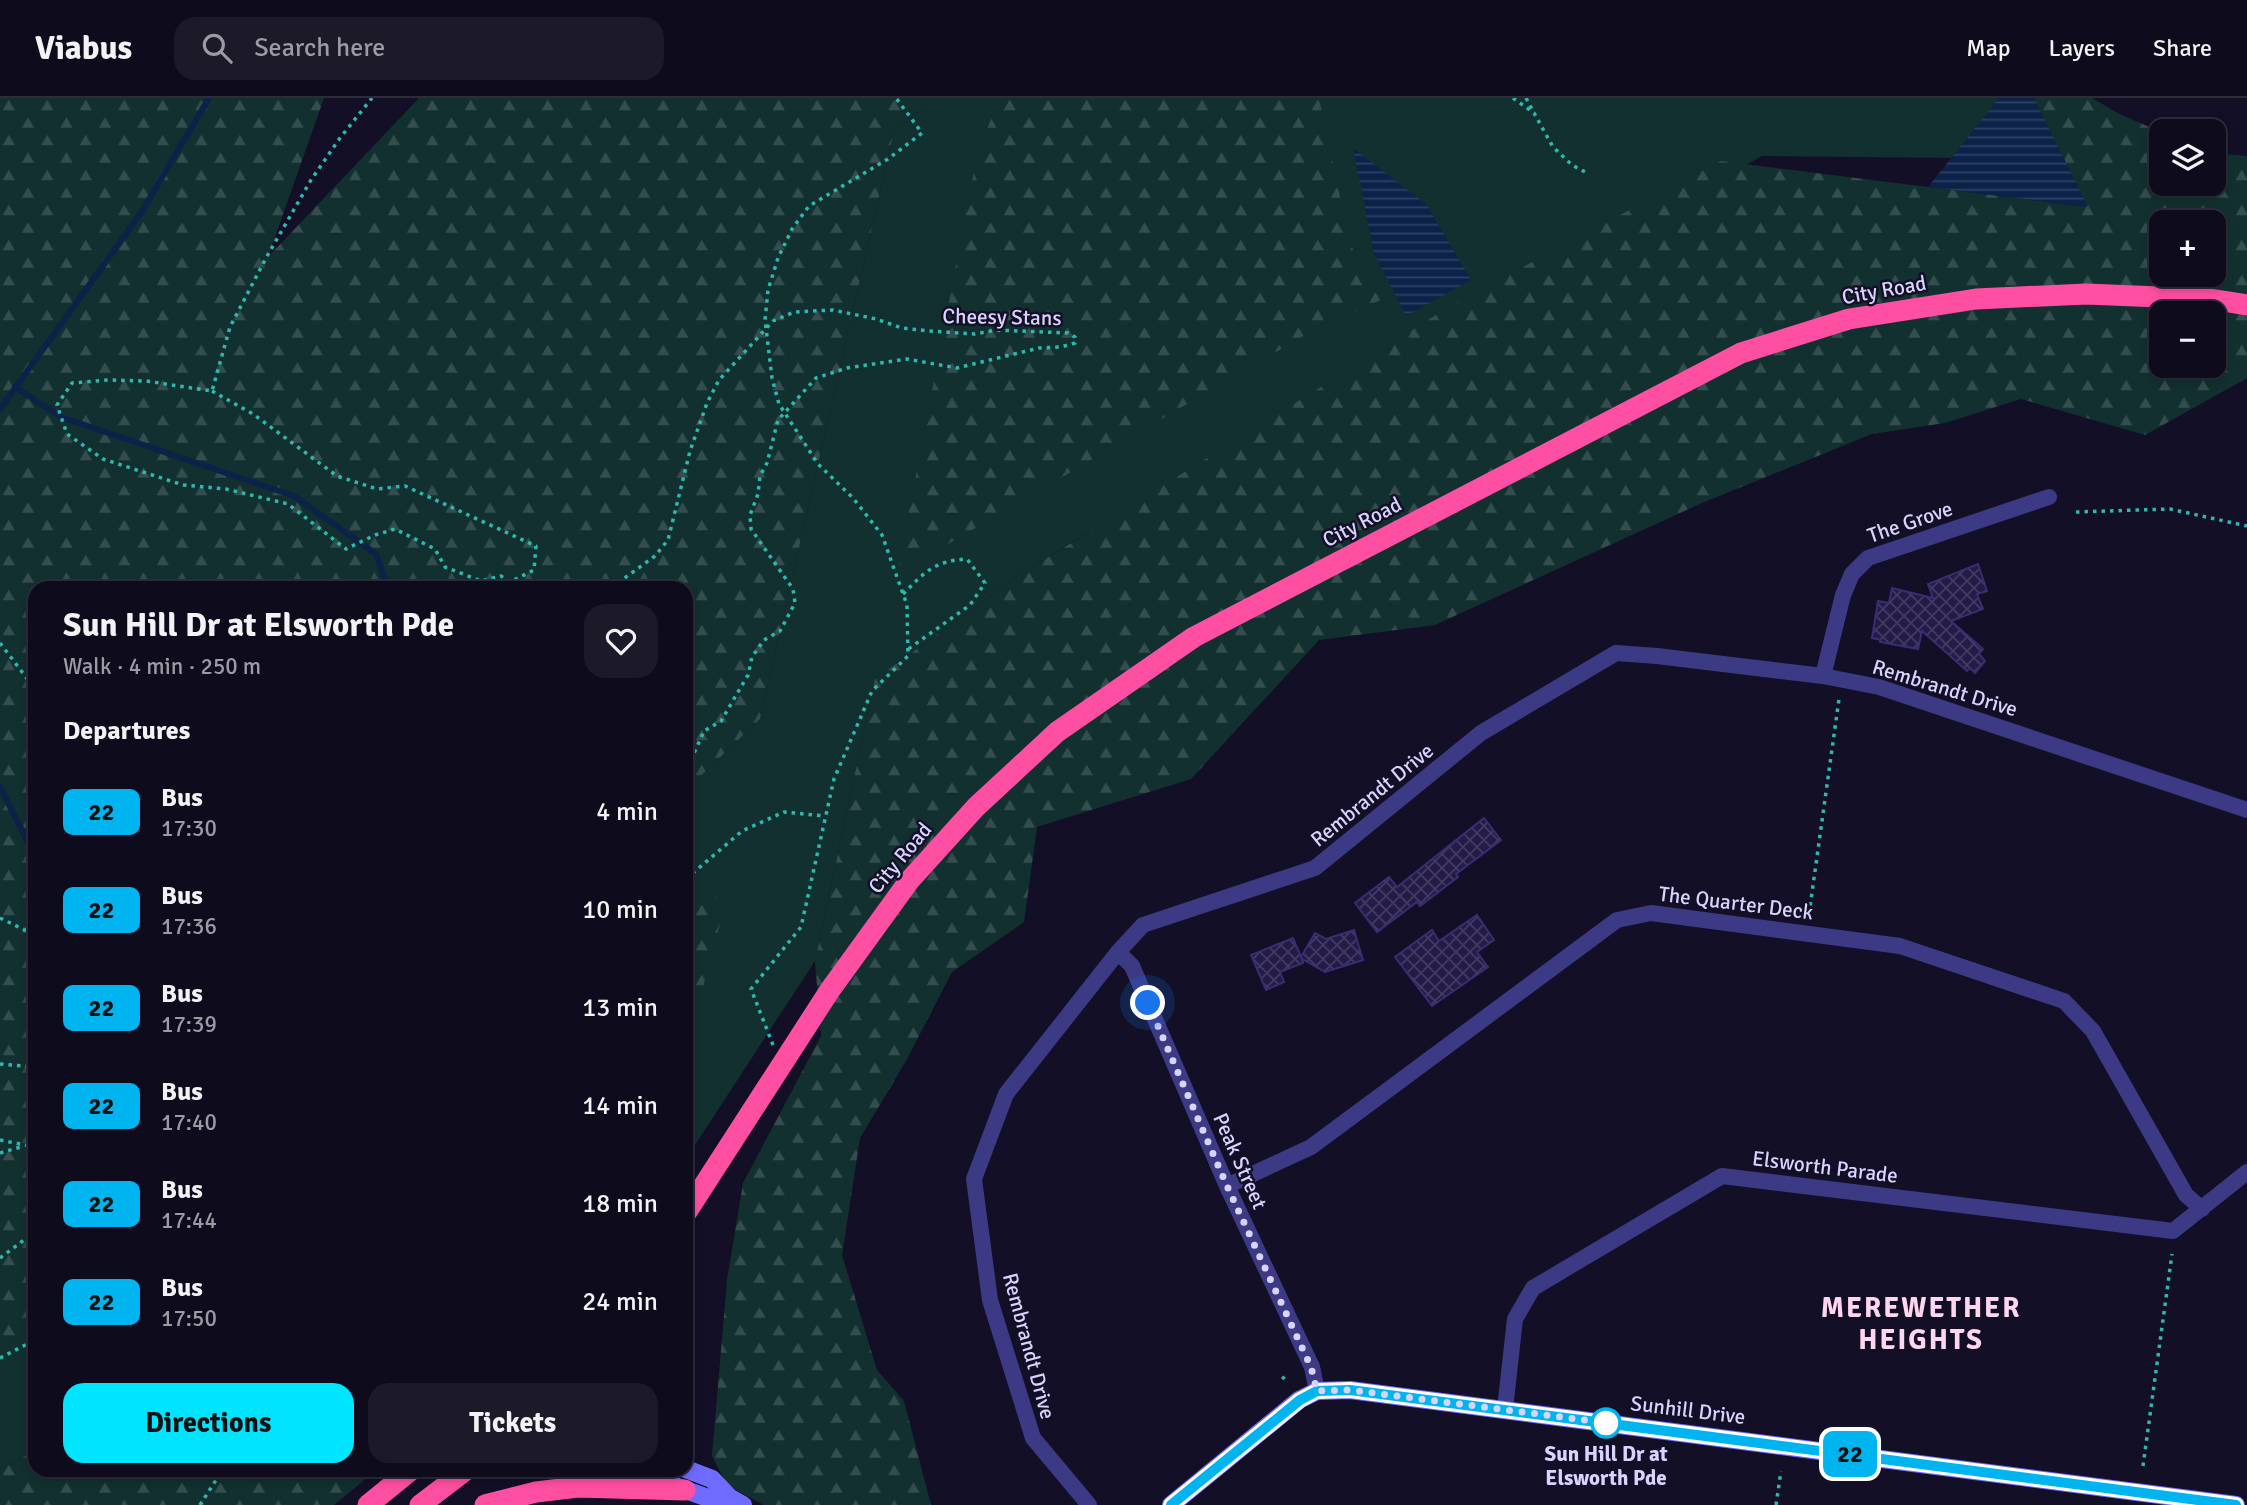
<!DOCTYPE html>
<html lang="en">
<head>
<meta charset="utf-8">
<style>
  body { margin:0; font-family:Signika,sans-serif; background:#1c1929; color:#f1f3f6; height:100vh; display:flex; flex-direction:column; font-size:26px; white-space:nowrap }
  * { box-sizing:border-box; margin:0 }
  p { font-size:23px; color:#9b9ba3 }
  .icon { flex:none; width:38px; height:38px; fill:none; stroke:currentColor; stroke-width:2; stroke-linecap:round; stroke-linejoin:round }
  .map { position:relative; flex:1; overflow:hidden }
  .sheet { position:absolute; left:28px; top:483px; width:665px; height:896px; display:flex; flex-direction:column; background:#0e0b1c; border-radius:21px; box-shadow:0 4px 10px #0003,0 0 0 2px #2e2b3b }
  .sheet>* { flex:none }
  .badge { padding:0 14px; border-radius:10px; font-size:24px; line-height:46px }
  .buttons { position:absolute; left:2149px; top:21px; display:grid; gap:14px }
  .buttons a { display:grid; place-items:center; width:77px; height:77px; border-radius:14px; background:#0e0b1c; box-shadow:0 4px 10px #0003,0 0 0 2px #2e2b3b; font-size:35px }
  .you { position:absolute; width:35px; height:35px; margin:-18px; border:5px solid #fff; border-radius:50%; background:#1a73e8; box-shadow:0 0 0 10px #1a73e833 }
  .map>.badge { position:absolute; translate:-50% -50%; box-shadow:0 0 0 4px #fff }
  h2 { padding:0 35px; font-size:26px; line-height:63px }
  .round { display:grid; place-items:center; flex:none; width:74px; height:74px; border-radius:21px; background:#1c1929 }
  .headline { display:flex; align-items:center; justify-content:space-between; height:119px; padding:0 35px }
  h1 { font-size:33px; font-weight:800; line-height:52px }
  .action { display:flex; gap:14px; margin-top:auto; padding:14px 35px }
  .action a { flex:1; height:80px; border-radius:21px; background:#00e5ff; color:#111; font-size:28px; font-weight:800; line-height:80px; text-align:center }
  .action a+a { background:#1c1929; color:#f1f3f6 }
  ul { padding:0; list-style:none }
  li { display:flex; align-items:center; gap:21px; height:98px; padding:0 35px }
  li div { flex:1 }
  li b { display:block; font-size:26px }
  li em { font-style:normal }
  li .badge { min-width:77px; font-weight:700; text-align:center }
  header { display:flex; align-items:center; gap:42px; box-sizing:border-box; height:98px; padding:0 35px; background:#0e0b1c; border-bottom:2px solid #2e2b3b }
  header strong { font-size:33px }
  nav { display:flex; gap:38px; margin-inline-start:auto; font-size:24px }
  .search { width:490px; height:63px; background:#1c1929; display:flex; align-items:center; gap:18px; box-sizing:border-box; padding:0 24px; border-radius:21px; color:#9b9ba3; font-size:26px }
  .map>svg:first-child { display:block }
  .grass { fill:#12302f }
  .forest { fill:url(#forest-firs); fill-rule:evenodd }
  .water { fill:url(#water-rules) }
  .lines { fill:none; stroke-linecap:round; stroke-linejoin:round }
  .stream { stroke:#0c2248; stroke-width:6 }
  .building { fill:url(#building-cross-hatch); stroke:#3b2d73; stroke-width:2 }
  .path { stroke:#2fb8b0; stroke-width:3.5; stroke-dasharray:3.5 5; stroke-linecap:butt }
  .street { stroke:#3d3a85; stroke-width:16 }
  .secondary { stroke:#6f6bff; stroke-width:18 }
  .highway { stroke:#ff4fa3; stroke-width:21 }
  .line-casing { stroke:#fff; stroke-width:16 }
  .line { stroke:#00b5ef; stroke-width:10 }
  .walk { stroke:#d9d4ff; stroke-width:7; stroke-dasharray:0 12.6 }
  .stop-dot { fill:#fff; stroke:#00b5ef; stroke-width:3.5 }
  .labels { text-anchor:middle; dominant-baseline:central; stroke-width:5; stroke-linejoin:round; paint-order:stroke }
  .street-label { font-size:21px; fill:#d9d4ff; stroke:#130f26 }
  .stop-label { font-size:21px; font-weight:bold; fill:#d9d4ff; stroke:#130f26 }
  .district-label { font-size:28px; font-weight:bold; letter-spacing:2px; fill:#ffd6f0; stroke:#130f26 }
</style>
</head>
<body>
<header>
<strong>Viabus</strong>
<div class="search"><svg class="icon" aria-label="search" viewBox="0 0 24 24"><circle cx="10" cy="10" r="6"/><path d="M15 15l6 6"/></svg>Search here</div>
<nav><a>Map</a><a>Layers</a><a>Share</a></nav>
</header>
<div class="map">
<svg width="2247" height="1407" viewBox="0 0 2247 1407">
  <defs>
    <pattern id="forest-firs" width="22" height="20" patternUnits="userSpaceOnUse" patternTransform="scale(1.75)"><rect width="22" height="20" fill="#12302f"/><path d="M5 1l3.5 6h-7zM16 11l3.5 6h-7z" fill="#344d4e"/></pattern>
    <pattern id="water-rules" width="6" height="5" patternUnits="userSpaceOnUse" patternTransform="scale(1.75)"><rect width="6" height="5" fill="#0c2248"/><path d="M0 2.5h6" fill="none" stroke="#2f4163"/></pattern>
    <pattern id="building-cross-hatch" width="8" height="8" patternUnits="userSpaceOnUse" patternTransform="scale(1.75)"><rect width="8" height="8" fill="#241b47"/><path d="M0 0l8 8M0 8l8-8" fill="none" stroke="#433b63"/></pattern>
  </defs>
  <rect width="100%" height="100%" fill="#130f26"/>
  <path class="grass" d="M934,0H2092L2161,40V62L1762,58L1080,439L1018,478L875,581L815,863L693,1050L686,1056V964L691,934L701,788L686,804V692L760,621L894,33Z
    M35,1229V1353L0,1371V1248Z"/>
  <path class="forest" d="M0,0H324L268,159L419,0H934L894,33L760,621L686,692V490H35V1229L0,1248Z
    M1000,0H1319L1350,146L1381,202L1317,230L897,476L978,52Z
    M2034,0H2083L2161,34V86H2214V55L2247,58V280L2145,337L2021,301L1945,325L1872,336L1702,405L1435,527L1319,542L1191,681L1037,729L1024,824L952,874L906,963L860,1040L842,1157L877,1272L904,1303L931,1407H764L727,1387L712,1358L727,1182L743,1085L821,938L815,863L875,581L1018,478L1452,207L1721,63L2087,109ZM2161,124H2214V177H2161ZM2161,215H2214V268H2161Z
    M701,787L725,807L691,934L686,964V804Z
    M35,1353V1372H372L373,1375L334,1407H0V1371Z"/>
  <path class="water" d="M1999,0H2034L2088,109L1928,89Z
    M1353,50L1426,106L1471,182L1406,218L1374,155Z"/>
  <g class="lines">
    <path class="stream" d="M15,289L61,319L294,398L376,456L388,490
      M0,311L141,115L209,0
      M0,689L35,758"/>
  </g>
  <path class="building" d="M1978,466L1987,493L1977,496L1983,511L1951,523L1983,551L1979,556L1985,563L1975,575L1970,570L1967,573L1922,533L1918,551L1880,544L1881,542L1872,540L1878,503L1889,505L1892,490L1933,500L1928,486Z
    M1484,720L1501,742L1456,776L1458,779L1420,808L1417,804L1377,834L1355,805L1389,779L1397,789Z
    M1477,817L1494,842L1477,854L1488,869L1432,908L1395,859L1432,832L1439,843Z
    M1354,832L1363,862L1325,874L1302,861L1303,865L1280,874L1284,884L1266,892L1251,857L1293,840L1301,859L1315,835L1326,841Z"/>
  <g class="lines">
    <path class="path" d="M1513,0L1534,15L1553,49L1572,67L1589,76
      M1526,0L1533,13
      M212,293L253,316L337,378L377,391L405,388L536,448L534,472L510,484L501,478L481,483L445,469L435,451L395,431L375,437L346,451L288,406L226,391L183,387L103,361L67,336L57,307L72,285L108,282L146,283L212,293L230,229L266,160L311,82L340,40L372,0
      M2076,414L2170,411L2247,428
      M611,490L655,458L668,442L690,353L707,305L719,282L773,223L794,214L833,212L876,221L902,230L929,233L975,236L996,232L1068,235L1075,239V245L1061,249L1039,250L957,270L907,261L847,270L816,280L778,322L767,365L760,378L758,396L750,417L751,431L793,491L795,505L780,533L764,542L752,559L748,577L721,623L704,633L686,673
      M903,496C925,474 934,463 967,461L985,485L970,507L907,552
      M0,545L35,591
      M686,781L742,733L784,714L825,718
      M1809,816L1839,601
      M0,820L35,837
      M773,947L751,891L801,829L834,681L872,593L908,558L907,507L882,437L853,400L818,366L779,306L772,280L765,222L768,192L778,160L792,131L809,108L888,61L922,35L896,0
      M0,966L35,969
      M0,1042L35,1049
      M0,1055L24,1048
      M0,1160L28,1139L35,1138
      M0,1260L35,1242
      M1282,1281L1288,1276
      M2143,1368L2172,1156
      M200,1407L216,1382L215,1372
      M1776,1407L1781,1373"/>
    <path class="street" d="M1823,578L1843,497L1852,476L1868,460L2049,399
      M1118,854L1132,868L1227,1088L1312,1269L1317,1293
      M1227,1088L1311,1049L1617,822L1651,815L1900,848L2064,903L2093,933L2186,1097L2202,1111
      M1505,1311L1515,1221L1533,1190L1722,1078L2173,1133L2247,1074
      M1089,1407L1033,1340L990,1202L974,1081L1006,996L1118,854L1143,827L1315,770L1481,635L1616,555L1657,558L1823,578L1879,589L2247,712"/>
    <path class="secondary" d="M686,1371L712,1381L729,1399L743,1407
      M630,1372L708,1400L729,1399
      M1171,1407L1299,1302L1317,1293L1350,1292L2236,1407"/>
    <path class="highway" d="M686,1115L830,892L909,783L976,709L1057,634L1194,539L1741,255L1849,221L1976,201L2086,196L2210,201L2247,207
      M368,1407L411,1372
      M420,1407L466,1372
      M485,1407L536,1394L578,1389L685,1392"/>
  </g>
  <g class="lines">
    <g class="line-casing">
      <path id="line" d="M1171,1407L1300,1302L1317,1293L1350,1292L2236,1407"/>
    </g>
    <use href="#line" class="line"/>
    <path class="walk" d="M1148,905L1227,1088L1311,1269L1317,1293L1350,1292L1608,1325H1606"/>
  </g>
  <circle class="stop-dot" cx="1606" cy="1325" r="14"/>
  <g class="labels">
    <g class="street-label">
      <text transform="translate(1884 192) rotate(-10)">City Road</text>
      <text transform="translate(1002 219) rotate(1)">Cheesy Stans</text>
      <text transform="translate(1362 424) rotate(-27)">City Road</text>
      <text transform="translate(1910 424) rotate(-19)">The Grove</text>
      <text transform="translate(1945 590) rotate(17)">Rembrandt Drive</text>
      <text transform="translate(1372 697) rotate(-39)">Rembrandt Drive</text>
      <text transform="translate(900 760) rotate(-50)">City Road</text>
      <text transform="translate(1736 805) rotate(7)">The Quarter Deck</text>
      <text transform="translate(1240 1063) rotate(66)">Peak Street</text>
      <text transform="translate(1825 1069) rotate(7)">Elsworth Parade</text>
      <text transform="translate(1029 1248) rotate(75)">Rembrandt Drive</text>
      <text transform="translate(1688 1312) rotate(7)">Sunhill Drive</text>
    </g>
    <g class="stop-label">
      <text x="1606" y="1356">Sun Hill Dr at<tspan x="1606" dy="24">Elsworth Pde</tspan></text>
    </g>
    <g class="district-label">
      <text x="1921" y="1210">MEREWETHER<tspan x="1921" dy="32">HEIGHTS</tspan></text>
    </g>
  </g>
</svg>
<div class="buttons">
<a><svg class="icon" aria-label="layers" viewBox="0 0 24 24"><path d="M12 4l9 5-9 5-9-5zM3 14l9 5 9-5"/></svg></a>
<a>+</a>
<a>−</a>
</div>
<div class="you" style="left:1148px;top:905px"></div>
<b class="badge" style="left:1850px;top:1356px;background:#00b5ef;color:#111">22</b>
<section class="sheet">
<div class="headline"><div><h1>Sun Hill Dr at Elsworth Pde</h1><p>Walk · 4 min · 250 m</p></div><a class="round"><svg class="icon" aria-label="heart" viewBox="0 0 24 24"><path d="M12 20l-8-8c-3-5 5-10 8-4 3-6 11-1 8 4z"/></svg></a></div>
<h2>Departures</h2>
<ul>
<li><span class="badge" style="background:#00b5ef;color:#111">22</span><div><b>Bus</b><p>17:30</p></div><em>4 min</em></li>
<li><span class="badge" style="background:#00b5ef;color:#111">22</span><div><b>Bus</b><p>17:36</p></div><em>10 min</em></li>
<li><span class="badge" style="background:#00b5ef;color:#111">22</span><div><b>Bus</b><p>17:39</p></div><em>13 min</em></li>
<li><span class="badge" style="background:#00b5ef;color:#111">22</span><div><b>Bus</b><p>17:40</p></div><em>14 min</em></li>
<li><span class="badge" style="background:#00b5ef;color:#111">22</span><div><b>Bus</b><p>17:44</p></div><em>18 min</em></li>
<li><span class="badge" style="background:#00b5ef;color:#111">22</span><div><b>Bus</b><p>17:50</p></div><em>24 min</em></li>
</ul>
<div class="action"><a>Directions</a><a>Tickets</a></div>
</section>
</div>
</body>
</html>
